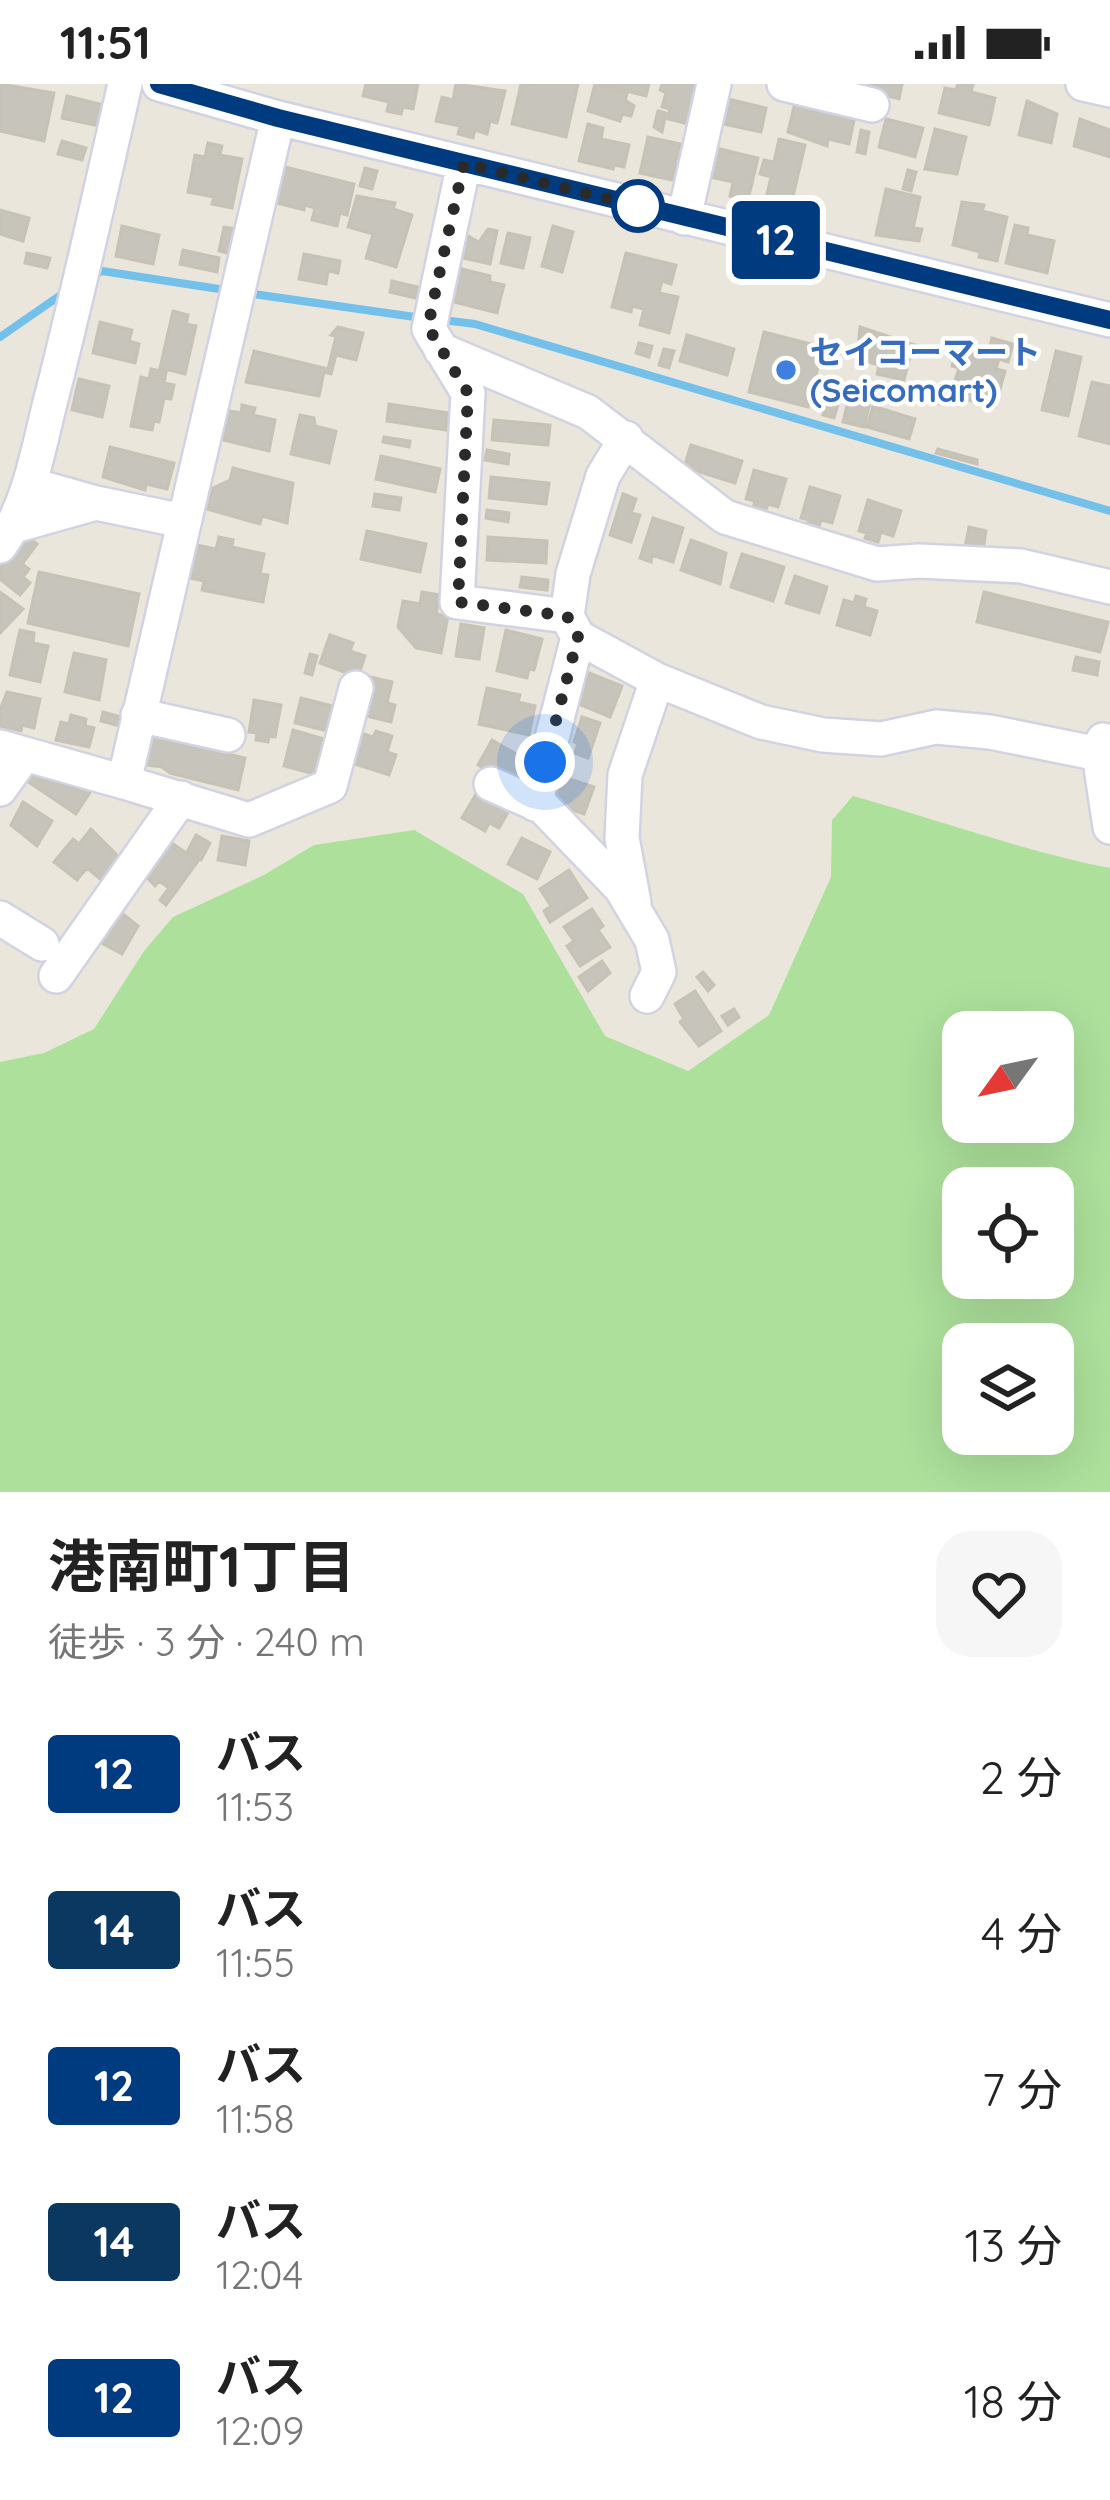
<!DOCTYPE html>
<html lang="ja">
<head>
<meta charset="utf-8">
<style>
  body { margin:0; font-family:Quicksand,"Noto Sans JP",sans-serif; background:#f6f6f6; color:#222; height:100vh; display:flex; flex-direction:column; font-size:45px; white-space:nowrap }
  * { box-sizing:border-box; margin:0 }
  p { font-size:39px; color:#767676 }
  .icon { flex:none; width:66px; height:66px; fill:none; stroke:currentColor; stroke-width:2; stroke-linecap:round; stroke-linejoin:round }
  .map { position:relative; height:1408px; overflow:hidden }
  .drawer { display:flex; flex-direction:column; background:#fff; flex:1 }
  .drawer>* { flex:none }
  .badge { padding:0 24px; border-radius:9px; font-size:42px; line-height:78px }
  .needle { width:78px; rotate:237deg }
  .tools { position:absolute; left:942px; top:927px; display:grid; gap:24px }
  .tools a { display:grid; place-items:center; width:132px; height:132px; border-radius:24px; background:#fff; box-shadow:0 12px 48px #0002; font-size:60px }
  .you { position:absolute; width:60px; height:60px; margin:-30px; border:9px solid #fff; border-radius:50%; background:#1a73e8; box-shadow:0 0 0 18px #1a73e833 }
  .map>.badge { position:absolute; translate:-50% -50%; box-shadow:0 0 0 6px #fff }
  .round { display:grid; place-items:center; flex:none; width:126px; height:126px; border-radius:36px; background:#f6f6f6 }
  .overview { display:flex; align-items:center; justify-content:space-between; height:204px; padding:0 48px }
  h1 { font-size:57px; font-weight:700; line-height:90px }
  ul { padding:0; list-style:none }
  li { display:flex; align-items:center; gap:36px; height:156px; padding:0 48px }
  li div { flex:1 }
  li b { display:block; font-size:45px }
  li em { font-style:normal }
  li .badge { min-width:132px; font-weight:700; text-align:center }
  .status { display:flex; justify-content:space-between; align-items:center; height:84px; padding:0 60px; background:#fff; direction:ltr }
  .status svg { height:33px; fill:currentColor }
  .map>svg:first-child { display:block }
  .green { fill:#ace09b; fill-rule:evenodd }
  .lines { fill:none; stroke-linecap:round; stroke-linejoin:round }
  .stream { stroke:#73c0ea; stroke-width:8 }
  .building { fill:#c7c4bb; stroke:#c7c2b6; stroke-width:3 }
  .minor-casing { stroke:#d2d3e2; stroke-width:38 }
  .minor { stroke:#fff; stroke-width:33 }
  .line-casing { stroke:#fff; stroke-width:27 }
  .line { stroke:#003b80; stroke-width:18 }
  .walk { stroke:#2a2a2a; stroke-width:12; stroke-dasharray:0 21.6 }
  .stop-dot { fill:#fff; stroke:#003b80; stroke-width:6 }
  .shop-dot { fill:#3f7fe0; stroke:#fff; stroke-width:4.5 }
  .labels { text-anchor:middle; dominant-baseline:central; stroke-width:9; stroke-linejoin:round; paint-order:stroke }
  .shop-label { font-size:33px; font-weight:bold; fill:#366cbe; stroke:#fff; text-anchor:start }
</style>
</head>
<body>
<div class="status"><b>11:51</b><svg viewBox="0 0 49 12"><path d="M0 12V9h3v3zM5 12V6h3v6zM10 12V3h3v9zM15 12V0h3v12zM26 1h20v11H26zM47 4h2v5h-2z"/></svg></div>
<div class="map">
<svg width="1110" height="1408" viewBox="0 0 1110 1408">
  <rect width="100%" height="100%" fill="#ebe6dc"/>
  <path class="green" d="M853,712C939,736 1023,767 1110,784V1408H0V978L44,969L94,945L144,867L173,833L264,791L314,761L414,746L523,810L605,952L688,987L769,931L831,793L832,736ZM963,948H1053V1038H963ZM963,1104H1053V1194H963ZM963,1260H1053V1350H963Z"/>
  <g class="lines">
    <path class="stream" d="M93,192L102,187L232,207
      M246,209L422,234
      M443,236L475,240L1110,427
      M0,253L65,208"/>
  </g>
  <path class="building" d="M0,0L54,9L44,57L0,47Z
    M366,0H418L413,25L403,23L401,30L387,27L389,18L363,12Z
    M456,0L505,7L497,39L490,37L487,50L475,46L473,54L458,50L460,42L436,37L442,13L453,16Z
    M521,0H578L566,53L512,40Z
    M595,0L627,10L625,16L634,22L631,32L622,30L620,37L588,27Z
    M599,0H649L646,12Z
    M662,0H699L688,40L668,35L670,25L662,23L666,9L660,6Z
    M843,0H902L899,15Z
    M958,0L973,1L971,8L995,14L989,41L939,29L945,4L956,6Z
    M67,12L104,21L99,42L62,34Z
    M724,14L766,24L761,48L719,39Z
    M1027,17L1057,30L1051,59L1019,51Z
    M795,18L855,32L849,60L828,55L827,62L788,48Z
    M658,27L666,29L662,48L654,43Z
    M886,35L923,44L915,73L879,63Z
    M1080,35L1110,46V73L1074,62Z
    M588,40L603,44L601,55L629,61L624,83L614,81L613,85L579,77Z
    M935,45L966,53L957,90L925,85Z
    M861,46L869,48L865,70L857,68Z
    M648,53L680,60L672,96L640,89Z
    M779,55L805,61L790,125L765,119L771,93L760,90L764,76L774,78Z
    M62,57L86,64L82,76L58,70Z
    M208,59L222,62L220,71L242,75L232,124L212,120L214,113L188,108L195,71L205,73Z
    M712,63L758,74L748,116L730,112L733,98L706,92Z
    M285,83L354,100L347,131L340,129L337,142L312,136L315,124L305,121L304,126L276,119Z
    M365,84L377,87L372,105L360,102Z
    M908,86L916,88L911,107L903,105Z
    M886,105L920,113L913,144L922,145L919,157L876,151Z
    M357,112L395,119L393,125L412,131L396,183L366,174L373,150L348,143Z
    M962,118L984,121L982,127L1007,133L997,177L979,173L980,168L953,161Z
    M0,126L29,134L23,157L0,150Z
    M1015,141L1028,144L1027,151L1054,157L1047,189L1006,179Z
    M122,142L159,151L153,180L116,172Z
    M553,142L573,148L562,188L542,182Z
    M224,143L235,145L230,170L219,167Z
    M488,145L497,147L490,180L459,173L464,150L479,158Z
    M508,149L530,154L523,184L501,179Z
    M183,166L219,174L217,188L180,180Z
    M27,169L50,174L47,184L25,179Z
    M626,169L676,181L671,200L662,197L659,209L678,213L669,249L640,241L644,225L632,222L631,228L612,223Z
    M304,170L340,177L338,189L328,187L326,200L299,195Z
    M454,183L490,192V198L504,201L497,229L446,216Z
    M392,197L418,203L415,214L390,208Z
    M173,227L188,231L186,240L196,242L185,290L160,284Z
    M100,238L132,246L129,257L139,260L135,279L93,269Z
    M338,243L363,249L356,276L336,271L331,290L324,288L319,312L246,298L254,267L328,285L336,252L331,251Z
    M860,243L918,262L916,270L911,269L904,296L877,290L879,281L857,275Z
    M764,248L823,263L808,323L749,308Z
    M687,251L734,265L727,291L680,277Z
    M992,254L1013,260L1008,278L999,275L996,285L1005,287L995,323L965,315L968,303L954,300L959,284L952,282L959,259L989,267Z
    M639,259L652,262L649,273L636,269Z
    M664,265L674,267L669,284L659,281Z
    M1056,267L1081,273L1068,332L1042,326Z
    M151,285L166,288L164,299L174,301L171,315L164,314L159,338L154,337L152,346L131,342L141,293L149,295Z
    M79,295L109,302L102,333L72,326Z
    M1092,298L1110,302V360L1079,352Z
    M941,301L950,304L945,321L936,319Z
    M830,307L841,310L834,334L823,331Z
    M849,313L870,318L864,343L843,338Z
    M389,320L449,329L446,346L387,337Z
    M242,321L255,324L253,331L275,336L269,367L223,356L229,327L241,329Z
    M873,322L915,335L909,355L867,343Z
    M300,331L314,334L315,342L336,347L329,379L291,370Z
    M494,336L550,341L548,361L492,356Z
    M384,353L410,357L409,363L383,358Z
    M691,361L742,377L735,399L684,383Z
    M110,363L174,379L167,405L146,400L145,406L103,393Z
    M938,365L977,376V380L936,369Z
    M487,366L509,370L508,380L485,376Z
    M381,372L440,385L435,408L376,395Z
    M233,384L293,399L287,439L262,432L260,440L207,425L213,404L230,396Z
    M754,386L786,395L778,423L768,420L765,428L753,424L755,417L746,415Z
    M491,393L549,399L546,420L489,414Z
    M810,403L840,412L832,439L821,436L818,446L807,443L809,436L801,434Z
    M375,410L401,414L399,426L373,422Z
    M623,410L636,415L631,429L640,431L631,458L610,451Z
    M868,416L901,427L893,452L881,448L878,458L865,454L867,449L859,447Z
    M487,426L509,429L508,438L486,434Z
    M653,434L683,444L673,478L652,471L651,478L640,474Z
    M969,443L986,447L983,467L965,463Z
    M367,447L426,460L420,488L361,475Z
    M26,451L37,460L22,480L29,485L23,493L30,499L20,511L0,495V484Z
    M219,453L233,456L232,463L264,470L260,490L268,491L263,518L202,506L204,497L185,493L187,479L193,480L197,461L216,465Z
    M488,453L547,457L546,479L487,476Z
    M691,456L726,469L720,500L681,486Z
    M742,470L784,483L773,517L731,503Z
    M39,488L139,510L128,562L28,539Z
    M795,492L827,503L819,529L786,519Z
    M522,493L548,496L547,506L520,503Z
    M0,508L23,525L0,549Z
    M422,508L440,511L436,530L448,532L441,569L416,564L398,543L403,517L420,520Z
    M984,508L1108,538L1100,568L977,538Z
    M856,512L866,515L864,523L877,527L870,551L837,541L844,516L854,519Z
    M461,540L484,544L479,575L456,572Z
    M20,546L34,549L33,559L48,562L40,598L10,591Z
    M506,546L542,555L534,586L529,585L527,594L497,587Z
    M330,551L353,559L350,567L365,572L358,593L320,579Z
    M74,569L106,576L99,616L65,608Z
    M310,570L317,572L312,591L305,589Z
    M1076,573L1099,578L1097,591L1073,586Z
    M589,589L622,602L610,633L576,619Z
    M370,593L392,598L387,619L395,621L391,638L362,631Z
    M487,604L520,611L518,618L535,622L529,651L479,640Z
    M7,608L40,615L34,644L22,641L21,647L0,642V626Z
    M301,614L337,623L331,648L295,639Z
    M254,616L281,621L275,653L269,652L268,658L256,656L257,649L249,648Z
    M103,628L121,633L119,642L101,637Z
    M71,631L86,635L85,642L94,644L89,663L56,656L61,638L69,640Z
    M582,633L600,639L588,674L575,669L578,660L574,658Z
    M293,646L324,655L314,690L284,682Z
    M355,647L373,653L376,647L392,652L387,668L396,671L389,691L345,677Z
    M154,652L245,674L238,706L170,689L162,683L140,680L144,662L151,663Z
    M492,656L535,681L521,706L478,681Z
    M31,685L45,694L48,690L61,699L77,705L82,701L91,707L76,730L24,695Z
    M563,693L594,703L584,730L554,719Z
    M479,705L511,723L499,744L489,739L485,747L462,734Z
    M23,718L52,737L37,762L11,741Z
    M91,745L123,777L105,799L87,784L77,796L54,778L73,755L79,760Z
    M196,751L210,759L201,776L187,768Z
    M222,752L249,757L245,781L218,776Z
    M522,754L550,768L537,795L508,780Z
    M166,755L198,777L166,821L160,816L169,804L159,797L155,802L142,788Z
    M569,786L587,814L550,838L544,827L551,822L540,805Z
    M114,823L138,842L122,870L96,856Z
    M592,825L603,842L598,846L610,863L580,882L567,862L574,857L564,843Z
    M602,877L610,889L588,907L579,893Z
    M703,888L714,901L708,907L697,893Z
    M695,907L721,947L699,962L680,938L684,935L675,920Z
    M734,925L739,933L728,941L722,932Z"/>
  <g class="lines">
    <g class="minor-casing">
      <path id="minor" d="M159,0L278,34L1110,236
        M784,0L872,21
        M1083,0L1110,6
        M278,34L124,698L249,736L330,702L356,604
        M464,79L429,245L468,309L457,518L567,532
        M684,134L714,0
        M441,266L588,328L725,433L877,480L919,477L1021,482L1110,503
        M29,400L96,419L183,437
        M14,442L96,419
        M0,462C30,420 38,365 51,315C78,210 101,105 125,0
        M578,553L657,596L761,638L823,651L881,655L936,643L990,648L1099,670L1103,656
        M138,631L228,651
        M0,663L124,698
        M1099,670L1110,743
        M491,700L543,723L621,804L652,856L659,888L647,912
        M0,705L25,670
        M535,720L578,553L567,532L573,490L603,392L626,354
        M634,819L622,754L625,691L657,596
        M0,834L42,860
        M56,892L181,714"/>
    </g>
    <use href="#minor" class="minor"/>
  </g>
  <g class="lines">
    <g class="line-casing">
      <path id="line" d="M159,0L278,34L1110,236"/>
    </g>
    <use href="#line" class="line"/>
    <path class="walk" d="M545,678L578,553L567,532L458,518L468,309L429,245L431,227L464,79L638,122"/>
  </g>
  <circle class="stop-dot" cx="638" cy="122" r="24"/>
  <circle class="shop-dot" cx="786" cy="286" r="12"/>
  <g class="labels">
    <g class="shop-label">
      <text x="810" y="267">セイコーマート<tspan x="810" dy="38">(Seicomart)</tspan></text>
    </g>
  </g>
</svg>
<div class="tools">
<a><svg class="needle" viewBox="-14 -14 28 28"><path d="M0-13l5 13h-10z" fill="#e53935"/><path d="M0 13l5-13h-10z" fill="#767676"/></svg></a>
<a><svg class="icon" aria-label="locate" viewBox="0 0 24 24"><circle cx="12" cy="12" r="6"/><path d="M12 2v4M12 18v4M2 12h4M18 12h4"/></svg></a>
<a><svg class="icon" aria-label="layers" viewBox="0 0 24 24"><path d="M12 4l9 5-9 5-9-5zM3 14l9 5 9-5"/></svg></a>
</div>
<div class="you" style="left:545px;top:678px"></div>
<b class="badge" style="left:776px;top:156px;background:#003b80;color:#fff">12</b>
</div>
<section class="drawer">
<div class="overview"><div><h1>港南町1丁目</h1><p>徒歩 · 3 分 · 240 m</p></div><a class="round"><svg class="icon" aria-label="heart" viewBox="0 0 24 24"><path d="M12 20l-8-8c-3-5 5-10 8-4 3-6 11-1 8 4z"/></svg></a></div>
<ul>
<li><span class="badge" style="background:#003b80;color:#fff">12</span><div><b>バス</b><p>11:53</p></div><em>2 分</em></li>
<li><span class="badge" style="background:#0b3861;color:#fff">14</span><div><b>バス</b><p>11:55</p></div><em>4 分</em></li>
<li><span class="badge" style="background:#003b80;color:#fff">12</span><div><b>バス</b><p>11:58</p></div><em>7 分</em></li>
<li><span class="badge" style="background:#0b3861;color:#fff">14</span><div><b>バス</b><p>12:04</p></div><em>13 分</em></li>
<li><span class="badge" style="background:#003b80;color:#fff">12</span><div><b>バス</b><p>12:09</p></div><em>18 分</em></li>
</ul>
</section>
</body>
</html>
